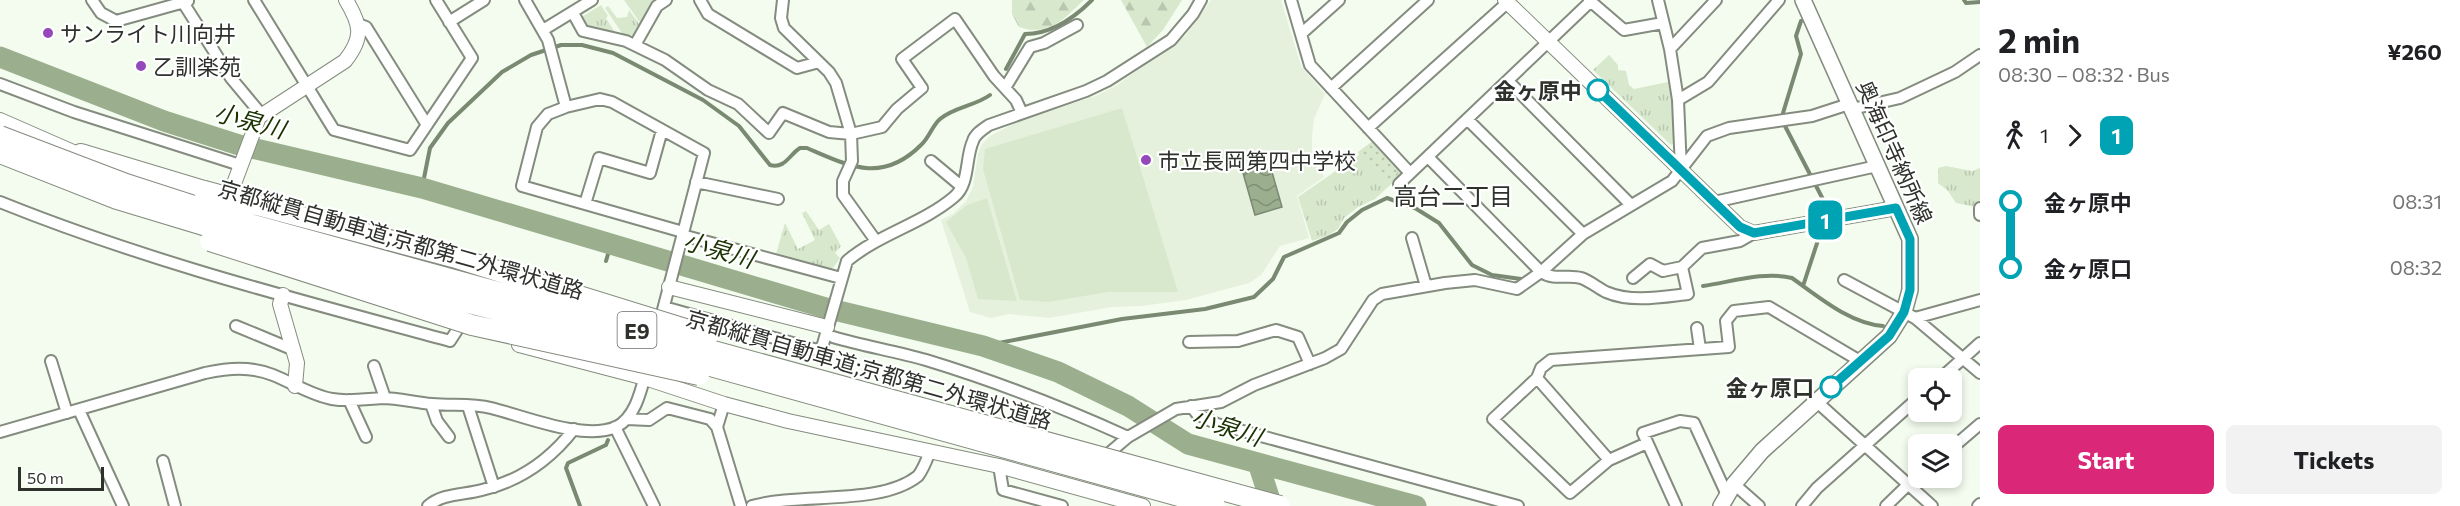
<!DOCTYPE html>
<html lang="en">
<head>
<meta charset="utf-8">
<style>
  body { margin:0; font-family:Commissioner,"Noto Sans JP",sans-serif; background:#f2f2f2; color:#202124; height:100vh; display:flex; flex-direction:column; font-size:22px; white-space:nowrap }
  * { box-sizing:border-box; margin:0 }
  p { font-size:20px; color:#757577 }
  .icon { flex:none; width:33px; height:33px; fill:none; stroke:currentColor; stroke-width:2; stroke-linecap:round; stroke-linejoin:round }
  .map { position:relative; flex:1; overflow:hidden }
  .drawer { display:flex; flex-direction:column; background:#fff; width:480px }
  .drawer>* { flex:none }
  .badge { padding:0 12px; border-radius:9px; font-size:21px; line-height:39px }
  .controls { position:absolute; left:1908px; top:368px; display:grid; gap:12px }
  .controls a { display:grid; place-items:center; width:54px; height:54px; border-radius:9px; background:#fff; box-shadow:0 3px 9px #0003; font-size:30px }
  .scale { position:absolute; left:18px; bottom:15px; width:86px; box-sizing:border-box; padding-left:6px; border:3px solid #2e312c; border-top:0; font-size:16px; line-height:21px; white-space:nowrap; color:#2e312c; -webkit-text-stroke:4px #fff; paint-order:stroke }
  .map>.badge { position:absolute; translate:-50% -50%; box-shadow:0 0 0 3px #fff }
  .legs { display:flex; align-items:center; gap:9px; height:66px; padding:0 18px; font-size:20px }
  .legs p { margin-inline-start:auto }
  .overview { display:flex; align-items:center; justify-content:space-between; height:102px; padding:0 18px }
  h1 { font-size:33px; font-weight:700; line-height:45px }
  .primary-button { display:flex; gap:12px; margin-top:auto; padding:12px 18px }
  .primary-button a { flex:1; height:69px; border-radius:9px; background:#db2777; color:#fff; font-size:24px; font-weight:700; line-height:69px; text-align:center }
  .primary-button a+a { background:#f2f2f2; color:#202124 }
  ul { padding:0 18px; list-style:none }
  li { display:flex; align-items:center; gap:21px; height:66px; font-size:22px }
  li i { display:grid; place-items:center; width:9px; height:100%; margin:0 8px; background:currentColor }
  li i::after { content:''; width:15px; height:15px; margin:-8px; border:4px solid; border-radius:50%; background:#fff }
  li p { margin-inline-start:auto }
  li:first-child i { background:linear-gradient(#0000 50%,currentColor 0) }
  li:last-child i { background:linear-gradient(currentColor 50%,#0000 0) }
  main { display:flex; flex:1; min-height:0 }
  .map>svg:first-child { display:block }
  .built { fill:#e5f1dd }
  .grass { fill:url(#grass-tufts) }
  .forest { fill:url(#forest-firs) }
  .garden { fill:url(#garden-dots) }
  .pitch { fill:#d8e8cd }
  .water { fill:url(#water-waves); stroke:#7a8971; stroke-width:1.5 }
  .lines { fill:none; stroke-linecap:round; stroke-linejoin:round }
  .stream { stroke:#7a8971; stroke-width:4 }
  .river { stroke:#9baf8e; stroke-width:21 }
  .minor-casing { stroke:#848b7f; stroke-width:14 }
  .tertiary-casing { stroke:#848b7f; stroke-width:16 }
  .secondary-casing { stroke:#848b7f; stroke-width:18 }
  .motorway-casing { stroke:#848b7f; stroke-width:22 }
  .minor { stroke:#fff; stroke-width:10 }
  .tertiary { stroke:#fff; stroke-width:14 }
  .secondary { stroke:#fff; stroke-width:15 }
  .motorway { stroke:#fff; stroke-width:20 }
  .motorway-bridge-casing { stroke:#848b7f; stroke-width:22; stroke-linecap:butt }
  .motorway-bridge { stroke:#fff; stroke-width:20 }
  .line-1-casing { stroke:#fff; stroke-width:14 }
  .line-1 { stroke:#00a3b4; stroke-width:9 }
  .poi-dot { fill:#9448b9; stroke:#fff; stroke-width:2 }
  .stop-1-dot { fill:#fff; stroke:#00a3b4; stroke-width:3 }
  .labels { text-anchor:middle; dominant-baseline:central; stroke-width:4.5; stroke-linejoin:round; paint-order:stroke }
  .shield { fill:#fff; stroke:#6d6f6b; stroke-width:1.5 }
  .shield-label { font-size:21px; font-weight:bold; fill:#2e312c }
  .poi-label { font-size:22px; fill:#2e312c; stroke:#fff; text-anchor:start }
  .stop-label { font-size:22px; font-weight:bold; fill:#2e312c; stroke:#fff; text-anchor:end }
  .street-label { font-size:22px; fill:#2e312c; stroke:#fff }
  .water-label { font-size:24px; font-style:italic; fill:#1a3200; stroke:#fff }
  .neighbourhood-label { font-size:24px; fill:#2e312c; stroke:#fff }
</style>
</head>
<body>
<main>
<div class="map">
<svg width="1980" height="506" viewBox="0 0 1980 506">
  <defs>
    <pattern id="grass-tufts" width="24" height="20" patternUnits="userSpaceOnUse" patternTransform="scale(1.5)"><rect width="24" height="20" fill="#d8e8cd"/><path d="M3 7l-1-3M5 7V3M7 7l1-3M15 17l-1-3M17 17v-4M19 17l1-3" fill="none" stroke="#bac7b0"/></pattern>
    <pattern id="forest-firs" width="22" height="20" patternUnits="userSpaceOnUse" patternTransform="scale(1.5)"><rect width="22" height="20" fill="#d8e8cd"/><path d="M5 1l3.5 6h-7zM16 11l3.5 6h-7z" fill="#bac7b0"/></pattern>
    <pattern id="garden-dots" width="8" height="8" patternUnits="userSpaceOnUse" patternTransform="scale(1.5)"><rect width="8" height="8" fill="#d8e8cd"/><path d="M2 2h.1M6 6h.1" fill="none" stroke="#bac7b0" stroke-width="1.8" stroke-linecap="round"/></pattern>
    <pattern id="water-waves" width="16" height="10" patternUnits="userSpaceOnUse" patternTransform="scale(1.5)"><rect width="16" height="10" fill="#9baf8e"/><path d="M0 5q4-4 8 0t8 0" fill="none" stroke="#7f8f74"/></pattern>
  </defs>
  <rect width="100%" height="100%" fill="#f3fcee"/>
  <path class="built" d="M1211,0H1281L1301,66L1325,94L1314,119L1312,137V152L1324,177L1297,196L1309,238L1280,246L1261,275L1249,283L1186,300L1141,306L1112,307L1049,318L1009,314L991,318L970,312L941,220L953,214L966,201L973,187L978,154L982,144L990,136L1015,123L1098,95L1117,85L1185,36Z"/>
  <path class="grass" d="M624,0H658L641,24Z
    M601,5L608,16L606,18L616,34L586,26L580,18Z
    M608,6L617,18L627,17L629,10L640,25L634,35L624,36L605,8Z
    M1609,55L1618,65V70L1626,71L1629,85L1634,89L1668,82L1679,139L1671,145L1593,70Z
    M1373,141L1402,174L1375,199L1358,207L1344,218L1338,229L1329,235L1312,241L1298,197L1359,155L1358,152Z
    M1946,166L1972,171L1980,168V200L1976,207L1956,203L1948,191L1938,183V168Z
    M806,211L819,230L829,224L841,246L835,253L840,258L830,272L775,258L785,223L798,249L815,240L802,213Z"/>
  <path class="forest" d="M1012,0H1084C1063,19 1050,37 1019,27L1012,14Z
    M1121,0H1182L1163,30L1147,47Z"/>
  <path class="garden" d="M1373,141L1397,167L1398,172L1387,182L1358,152Z"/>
  <path class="pitch" d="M1122,108L1178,292H1108L1049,302L1020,300L983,169L985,149Z
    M987,198L1017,301L978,299L966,258L946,222L967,205Z"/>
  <path class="water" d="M1270,165L1282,207L1255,215L1243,173Z"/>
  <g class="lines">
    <path class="stream" d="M1964,0L1966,3L1980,2
      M1801,21L1796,36L1801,54L1783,113L1785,126L1828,209L1826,215
      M1006,69L1025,34C1052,34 1074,18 1092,0
      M422,188L430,148L448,123L502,72L531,55L561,45H582L613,53L703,100L739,126L770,165C785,169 789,155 800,148H807C849,166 882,184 921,145C929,138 932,126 940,119C954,107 975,106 990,95
      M606,261L611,244
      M1703,286C1731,282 1764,271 1792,278C1819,297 1849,323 1883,326
      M1803,286L1823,225
      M983,346L1122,319L1205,309L1254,297L1273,279L1284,257L1339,233L1347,222L1362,210L1387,198L1415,208L1439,223L1472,265L1492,275L1521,279
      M580,506L566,468L568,463L606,445L608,440"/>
    <path class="river" d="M0,57L164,121L239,145L422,188L826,308L983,346L1058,372L1128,406L1188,444L1416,506
      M1258,463L1272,506"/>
    <g class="minor-casing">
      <path id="minor" d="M92,0L101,13L116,21L188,1
        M254,0L334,130L410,150L472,58L436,0
        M525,0L548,40L566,107L600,99L612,102L704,153L659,325
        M700,0L708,14L797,68L819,62
        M783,0L781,18L784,28L829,72L836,83L851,134L852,161L843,181V195L876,241
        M1291,0L1310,65L1410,173
        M1589,0L1624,30L1663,23
        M1658,0L1670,49L1678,100L1681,170
        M184,4L231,78L261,114
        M573,13L583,31L626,41L665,60L708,90L738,104L769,133L783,113L829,132L851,134L882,127L897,109L922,88L902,59L955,19L994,76L1016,100L1022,113
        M449,22L484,0
        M358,24L366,27L427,125
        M543,30L592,0
        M1301,34L1339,0
        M635,45L657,6L666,0
        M1670,49L1716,0
        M1508,81L1631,205
        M0,84L74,112L240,165
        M1005,88L1030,47L1044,43L1077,25
        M1331,88L1428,0
        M1678,100L1708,82L1779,0
        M566,107L548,114L537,127L522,186L683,232
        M1852,109L1900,98L1955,72L1980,55
        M1467,119L1583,234
        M1368,128L1507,3
        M1428,157L1541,272C1555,281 1567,274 1581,278C1590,281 1598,288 1606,292C1631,303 1662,297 1688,294L1682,267
        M931,161L961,186
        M696,182L778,199
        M1399,184L1590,2
        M0,202C146,261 299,300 450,341L461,324
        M1714,202L1877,166
        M585,204L599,158L650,173L662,130
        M1980,208V215
        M682,235L841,278
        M1412,238L1426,286
        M1633,278L1650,264L1663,271L1682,267L1702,248L1740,241L1754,233
        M1844,280L1915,318L1980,373
        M664,307L821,351L847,261C879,234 922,224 954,197C970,184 965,158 973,141C975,134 983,129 989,125L1086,91L1107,81L1171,40L1193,14L1201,0
        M1915,318L1980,300
        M236,326L294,350
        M1697,328L1700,349
        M833,337C863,346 895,351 926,360C995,381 1062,407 1128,437
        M1189,342L1238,341L1276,330L1298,337L1310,364
        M51,361L67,413
        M374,366L385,398
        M1537,378L1493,419L1570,493L1609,460L1647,443
        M1941,378L1980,343
        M349,400L366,437
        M1816,401L1932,506
        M431,404L437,421L449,437
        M724,404L717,427L741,506
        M468,406L494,487
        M1191,406L1197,414L1217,424L1518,506
        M79,410L123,506
        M627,419L649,420L667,408L710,419L717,427
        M615,427L654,506
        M0,432L205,373C229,368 250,366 273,375C293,383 311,395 332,399C349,402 365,399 382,398C399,398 416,403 432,404C451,406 472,403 491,408C524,416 583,441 616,427C635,418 641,391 646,372
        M1952,448L1980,424
        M1102,459L1128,437L1176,409L1221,402L1254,385L1325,358L1341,349L1373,300L1382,294L1445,283L1475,280L1517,289L1541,272L1583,234L1672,181L1707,136L1729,128L1812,116L1849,104
        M1609,460L1537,378L1541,368L1551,360L1729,347L1726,321L1734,311L1769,307L1860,361
        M163,461L175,506
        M999,466L1003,490L1062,506
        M1734,484L1759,506
        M428,506C443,493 464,495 482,490C520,481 550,460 574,429
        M752,506C804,492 880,506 918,476C924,468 927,459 930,451
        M1676,506L1643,433L1680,421L1694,423L1727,495
        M1802,506L1817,488L1918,398
        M1886,506L1918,475
        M1978,506L1980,504"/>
    </g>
    <g class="tertiary-casing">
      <path id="tertiary" d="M1505,0L1740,227L1754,233L1896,208
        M0,120L89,159
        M226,205L259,117L345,61C364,37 361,25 346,0
        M669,287L827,327
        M283,295L280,304L297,363L295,386
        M519,345L645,378L724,404L788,421L999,466L1143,506"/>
    </g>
    <g class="secondary-casing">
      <path id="secondary" d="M1721,506L1734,484L1762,451L1889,336L1904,312L1910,290V239L1803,0"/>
    </g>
    <g class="motorway-casing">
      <path id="motorway" d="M81,154L204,191"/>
    </g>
    <use href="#minor" class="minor"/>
    <use href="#tertiary" class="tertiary"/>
    <use href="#secondary" class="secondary"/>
    <use href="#motorway" class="motorway"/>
    <g class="motorway-bridge-casing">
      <path id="motorway-bridge" d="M0,136L126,184L253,225L1280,506
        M0,153L117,199L422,291L635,345L1215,506
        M204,191L453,257L708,336
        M210,241L472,325L699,375"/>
    </g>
    <use href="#motorway-bridge" class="motorway-bridge"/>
  </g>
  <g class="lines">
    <g class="line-1-casing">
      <path id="line-1" d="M1598,90L1740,227L1754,233L1896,208L1910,239V290L1904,312L1889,336L1831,387"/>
    </g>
    <use href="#line-1" class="line-1"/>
  </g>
  <g class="poi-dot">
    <circle cx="48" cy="33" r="6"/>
    <circle cx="141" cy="66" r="6"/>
    <circle cx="1146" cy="160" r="6"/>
  </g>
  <g class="stop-1-dot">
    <circle cx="1598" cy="90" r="10"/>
    <circle cx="1831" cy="387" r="10"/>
  </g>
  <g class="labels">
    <rect class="shield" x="617.5" y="312" width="39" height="36" rx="4.5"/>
    <g class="shield-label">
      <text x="637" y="330">E9</text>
    </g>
    <g class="poi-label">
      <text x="60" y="33">サンライト川向井</text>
      <text x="153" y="66">乙訓楽苑</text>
      <text x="1158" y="160">市立長岡第四中学校</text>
    </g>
    <g class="stop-label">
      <text x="1582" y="90">金ヶ原中</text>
      <text x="1814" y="387">金ヶ原口</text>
    </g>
    <g class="street-label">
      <text transform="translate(1895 152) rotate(66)">奥海印寺納所線</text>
      <text transform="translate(401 239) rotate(16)">京都縦貫自動車道;京都第二外環状道路</text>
      <text transform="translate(869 369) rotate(16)">京都縦貫自動車道;京都第二外環状道路</text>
    </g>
    <g class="water-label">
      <text transform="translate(250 120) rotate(15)">小泉川</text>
      <text transform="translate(719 249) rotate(16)">小泉川</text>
      <text transform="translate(1227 426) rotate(18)">小泉川</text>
    </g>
    <g class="neighbourhood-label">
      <text x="1453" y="195">高台二丁目</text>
    </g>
  </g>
</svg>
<div class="controls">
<a><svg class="icon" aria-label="locate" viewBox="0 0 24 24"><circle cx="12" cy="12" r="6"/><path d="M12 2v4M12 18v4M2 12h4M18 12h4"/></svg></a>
<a><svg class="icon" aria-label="layers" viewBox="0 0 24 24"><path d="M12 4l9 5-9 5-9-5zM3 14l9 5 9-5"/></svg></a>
</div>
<div class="scale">50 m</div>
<b class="badge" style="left:1825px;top:220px;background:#00a3b4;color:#fff">1</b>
</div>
<section class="drawer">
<div class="overview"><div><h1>2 min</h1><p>08:30 – 08:32 · Bus</p></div><b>¥260</b></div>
<div class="legs"><svg class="icon" aria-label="walk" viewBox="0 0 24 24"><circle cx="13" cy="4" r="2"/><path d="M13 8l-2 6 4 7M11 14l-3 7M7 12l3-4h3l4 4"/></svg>1<svg class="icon" aria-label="forward" viewBox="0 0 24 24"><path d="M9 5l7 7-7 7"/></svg><b class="badge" style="background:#00a3b4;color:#fff">1</b></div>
<ul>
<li><i style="color:#00a3b4"></i><b>金ヶ原中</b><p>08:31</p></li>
<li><i style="color:#00a3b4"></i><b>金ヶ原口</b><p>08:32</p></li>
</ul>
<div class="primary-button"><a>Start</a><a>Tickets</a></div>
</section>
</main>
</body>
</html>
